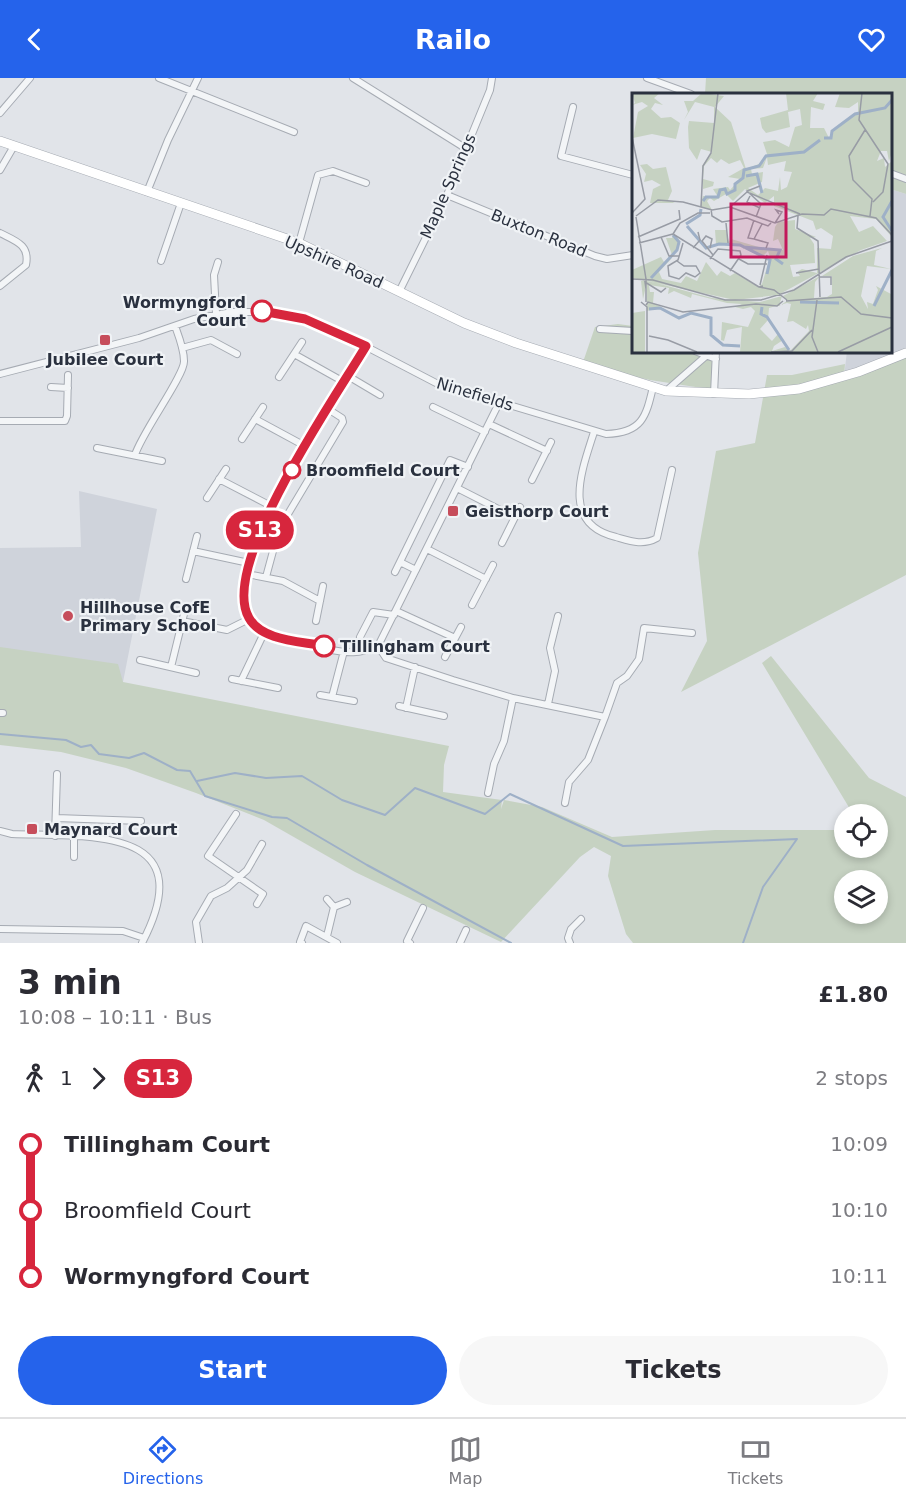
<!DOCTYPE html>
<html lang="en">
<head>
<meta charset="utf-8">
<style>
  body { margin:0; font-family:"DejaVu Sans",sans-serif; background:#f7f7f7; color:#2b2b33; height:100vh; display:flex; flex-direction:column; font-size:22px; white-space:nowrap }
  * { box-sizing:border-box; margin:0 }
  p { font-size:20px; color:#7c7c81 }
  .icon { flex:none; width:33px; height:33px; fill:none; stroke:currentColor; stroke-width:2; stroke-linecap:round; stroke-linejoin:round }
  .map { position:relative; height:865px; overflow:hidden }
  .sheet { display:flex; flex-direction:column; background:#fff; flex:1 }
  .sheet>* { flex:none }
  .badge { padding:0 12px; border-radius:20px; font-size:21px; line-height:39px }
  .controls { position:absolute; left:834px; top:726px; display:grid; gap:12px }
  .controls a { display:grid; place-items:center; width:54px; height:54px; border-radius:50%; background:#fff; box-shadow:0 3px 9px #0003; font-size:30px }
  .map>.badge { position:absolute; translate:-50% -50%; box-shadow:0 0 0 3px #fff }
  .legs { display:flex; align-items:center; gap:9px; height:66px; padding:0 18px; font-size:20px }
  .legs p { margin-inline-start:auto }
  .overview { display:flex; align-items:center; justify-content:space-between; height:102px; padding:0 18px }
  h1 { font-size:33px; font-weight:700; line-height:45px }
  .primary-button { display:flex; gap:12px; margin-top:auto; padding:12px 18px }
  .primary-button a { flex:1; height:69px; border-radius:36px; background:#2563eb; color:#fff; font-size:24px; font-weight:700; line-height:69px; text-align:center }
  .primary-button a+a { background:#f7f7f7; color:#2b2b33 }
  ul { padding:0 18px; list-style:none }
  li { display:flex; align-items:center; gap:21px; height:66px; font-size:22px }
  li i { display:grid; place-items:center; width:9px; height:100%; margin:0 8px; background:currentColor }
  li i::after { content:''; width:15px; height:15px; margin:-8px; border:4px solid; border-radius:50%; background:#fff }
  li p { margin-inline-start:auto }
  li:first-child i { background:linear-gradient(#0000 50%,currentColor 0) }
  li:last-child i { background:linear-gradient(currentColor 50%,#0000 0) }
  header { display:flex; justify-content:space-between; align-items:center; height:78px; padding:0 18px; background:#2563eb; color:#fff; font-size:27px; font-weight:700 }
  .menu { display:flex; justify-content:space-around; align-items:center; height:84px; border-top:2px solid #e1e1e2; background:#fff; font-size:16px; color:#7c7c81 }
  .menu a { display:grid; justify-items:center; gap:3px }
  .menu .current { color:#2563eb }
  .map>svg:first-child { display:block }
  .built { fill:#cfd3db }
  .green { fill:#c6d2c2; fill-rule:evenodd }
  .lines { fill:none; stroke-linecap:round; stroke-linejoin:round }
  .stream { stroke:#9eb0c7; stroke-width:2 }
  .street-casing { stroke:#a6abb3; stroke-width:8 }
  .secondary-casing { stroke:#a6abb3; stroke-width:10 }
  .street { stroke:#f3f5f7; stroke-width:6 }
  .secondary { stroke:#fff; stroke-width:9 }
  .line-1-casing { stroke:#fff; stroke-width:14 }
  .line-1 { stroke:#d7263d; stroke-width:9 }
  .stop-1-dot { fill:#fff; stroke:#d7263d; stroke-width:3 }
  .poi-dot { fill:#c64d5b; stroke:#f0f3f6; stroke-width:2 }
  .labels { text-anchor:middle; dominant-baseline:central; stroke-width:4.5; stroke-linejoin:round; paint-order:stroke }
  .street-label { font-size:16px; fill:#2a313f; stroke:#f0f3f6 }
  .stop-label { font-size:16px; font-weight:bold; fill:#2a313f; stroke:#f0f3f6; text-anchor:start }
  .poi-label { font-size:16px; font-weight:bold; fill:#2a313f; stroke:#f0f3f6; text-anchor:start }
  .inset-river { fill:none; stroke:#9eb0c7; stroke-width:3 }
  .inset-road { fill:none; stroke:#989ca5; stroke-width:1.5 }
  .view { fill:#c2185b; fill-opacity:0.15; stroke:#c2185b; stroke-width:3 }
  .inset-edge { fill:none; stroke:#2a313f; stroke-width:3 }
</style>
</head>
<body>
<header><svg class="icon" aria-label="back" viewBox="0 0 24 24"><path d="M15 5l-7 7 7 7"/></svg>Railo<svg class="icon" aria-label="heart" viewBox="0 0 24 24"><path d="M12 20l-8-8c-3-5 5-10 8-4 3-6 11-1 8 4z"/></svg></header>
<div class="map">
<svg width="906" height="865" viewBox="0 0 906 865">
  <rect width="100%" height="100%" fill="#e1e4e9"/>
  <path class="built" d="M890,111L906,116V275L844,299L847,273H890Z
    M79,413L157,431L123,604L0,591V470L81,469Z"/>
  <path class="green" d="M706,0H906V116L890,111V16H705Z
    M618,246L633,248V273H714L715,312L650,302L582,287L595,249Z
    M906,275V497L681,614L707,563L698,475L716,373L755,365L767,297H792L845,286L844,298Z
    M0,569L118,586L123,604L449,668L444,687L443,714L502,722L501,731L504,722L542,729L612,759L715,752H844V770H878V736H853L762,585L771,578L869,700L906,719V865H633L626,856L608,798L611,778L594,769L580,779L501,864L355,794L264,742L196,715L126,690L61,674L0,667ZM844,802H878V836H844Z"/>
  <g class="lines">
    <path class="stream" d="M0,656L66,662L81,669L91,667L99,676L129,680L144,675L177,692L190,693L205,718L272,739L287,740L367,787L511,865
      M197,703L235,695L266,700L302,698L342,722L385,737L415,710L485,736L510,716L623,768L797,761L763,809L743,865"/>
    <g class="street-casing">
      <path id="street" d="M159,0L294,54
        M353,0L465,70
        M647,0L691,16
        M573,29L561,78L633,97
        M0,35L30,0
        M0,92L14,68
        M890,95L906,101
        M147,114L168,62L198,0
        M447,117L595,178L607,181L633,177
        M0,155C16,163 30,167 26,187L0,208
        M299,165L318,97L333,93L366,105
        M161,183L181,125
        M399,214L447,117L490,12L492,0
        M216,236L214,197L218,184
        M600,251L633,253
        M366,269C338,315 215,493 250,541C260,555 273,557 289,561C309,565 335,576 356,574C363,574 371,570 378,568L500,323
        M182,270L211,262L237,276
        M695,273L716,281
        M294,276L344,304
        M0,296L139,260L194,241L232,234H275L305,241L338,254L436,305L606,356C642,355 646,339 653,309
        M348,298L380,317
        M279,299L302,264
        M51,309L68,310
        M666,313L706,278
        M714,316L716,273
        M433,329L485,354
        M255,341L305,368
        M0,343H65L67,338L68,297
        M489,346L547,373
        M594,354C582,392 560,446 616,459C630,463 643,468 657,460L672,392
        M242,361L263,329
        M97,370L162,383
        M135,377C142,354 185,297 184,283C184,271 179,259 175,248
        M219,401L271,428
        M532,402L551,364
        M457,410L514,439
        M207,420L226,391
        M502,465L520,429
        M427,471L486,501
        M193,473L249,485
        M400,484L416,492
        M395,494L450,382L468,389
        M247,496L283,503L320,523
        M266,499L279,451L343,344L342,340L328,331
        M186,501L197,458
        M472,527L493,487
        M396,533L455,560
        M182,543L227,552L249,541
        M316,543L323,508
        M360,559L373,534L394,537
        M378,568L386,580L453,602L513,620L605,639L588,682L569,704L565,725
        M445,579L461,549
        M140,582L196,595
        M171,589L184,536
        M232,601L278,610
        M241,603L264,555
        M320,617L354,623
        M332,619L344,573
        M548,626L555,593L550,570L558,538
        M399,628L444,638
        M406,630L415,589
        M0,635H3
        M605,639L617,605L627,598L639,581L644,550L692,555
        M488,715L494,686L504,663L513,620
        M236,736L208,778L263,816L257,826
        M56,740L141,743
        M0,753L12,756C91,759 203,748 142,865
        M55,758L57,696
        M74,779V759
        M327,821L334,829L327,858
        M334,829L347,824
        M0,851L123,853L144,860
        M199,865L196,844L211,818L227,810L247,792L262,766
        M302,865L300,864L306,848L337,865
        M410,865L407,863L423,830
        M460,865L466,852
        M570,865L568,860L571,851L581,841"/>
    </g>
    <g class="secondary-casing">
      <path id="secondary" d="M0,63L299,165L464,245L516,265L666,313L749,316L799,311L858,294L906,275"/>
    </g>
    <use href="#street" class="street"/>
    <use href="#secondary" class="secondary"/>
  </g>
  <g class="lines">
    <g class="line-1-casing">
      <path id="line-1" d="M262,233L305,241L366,268C337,317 218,487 249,540C262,563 301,563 324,568"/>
    </g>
    <use href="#line-1" class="line-1"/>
  </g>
  <g class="stop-1-dot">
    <circle cx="262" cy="233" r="10"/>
    <circle cx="292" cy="392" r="8"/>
    <circle cx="324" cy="568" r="10"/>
  </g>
  <g class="poi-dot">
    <rect x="99" y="256" width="12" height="12" rx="3"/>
    <rect x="447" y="427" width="12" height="12" rx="3"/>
    <circle cx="68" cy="538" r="6"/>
    <rect x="26" y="745" width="12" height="12" rx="3"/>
  </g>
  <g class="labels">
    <g class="street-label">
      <text transform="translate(448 108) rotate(-66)">Maple Springs</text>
      <text transform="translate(539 155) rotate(22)">Buxton Road</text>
      <text transform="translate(334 184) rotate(24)">Upshire Road</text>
      <text transform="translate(475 316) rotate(17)">Ninefields</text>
    </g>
    <g class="stop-label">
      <text x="246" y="224" text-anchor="end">Wormyngford<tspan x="246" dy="18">Court</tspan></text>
      <text x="306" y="392">Broomfield Court</text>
      <text x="340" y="568">Tillingham Court</text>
    </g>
    <g class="poi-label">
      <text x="105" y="281" text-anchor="middle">Jubilee Court</text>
      <text x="465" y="433">Geisthorp Court</text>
      <text x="80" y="529">Hillhouse CofE<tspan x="80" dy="18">Primary School</tspan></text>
      <text x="44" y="751">Maynard Court</text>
    </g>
  </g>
  <g transform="translate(632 15)">
    <rect width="260" height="260" fill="#e1e4e9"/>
    <path d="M0,0H28L22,5L31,12L23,10L19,16L29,25L39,24L48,30L44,46L20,41L1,45L6,19L16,13L10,9L0,12L3,10ZM70,0L92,3L83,14L99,29L114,76L132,69L135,61L131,49L143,47L157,54L163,34L170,32L168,16L156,19L158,34L134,40L130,35L128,25L156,17L154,0H186L181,8L193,11L191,17L179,14L178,35H192L197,45L201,37L226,20V9L217,15L203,14L208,0H259V62L257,68L255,58H249L245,68L252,65L253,74L259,69V143L244,126L218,123L227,139L241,133L255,148L229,157L146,202L103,207L1,185L0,177L29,164L32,169L37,166L40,162L34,145H40L41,141L48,150L39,166L27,179L30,186L49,190L54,183L65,188L74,169L85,183L89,178L98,183L103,180L126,194L130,191L138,164L136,158L130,164L107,153L84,151L83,137H94L97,149L99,146L137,157H151L146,146L141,148L143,134L146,129L163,127V136L184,144L178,145L182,151L183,170L158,172L161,184L168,183L165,179L170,176L185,180V155L199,156L201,143L189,135L184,137L181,128L142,113V103L133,110L113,96L101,108L94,101L82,108L78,105L75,108L80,117L68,114L71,103L86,104L81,96L96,94L98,97L108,86L96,84L112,75L108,67L97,71L89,66L85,70L79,65L72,73L71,86L82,89L81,93L71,96L70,73L80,59L69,56L65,67L57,55L56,34L57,28L82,30V14L63,9L52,27L56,19L52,8H61ZM135,64L136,72L154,68L152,78L160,79L155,94L149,97L148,84L146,98L133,95L126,102L116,95L130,89L131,79L120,81L119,76L131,75ZM15,71L21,76L34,74L40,98L36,107L43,110H18L21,96L29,92L20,87L12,89L14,81L8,72ZM250,155L244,158L242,172L259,176L235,173L229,203L236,216L235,209L241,211L246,197L244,193L259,201V259H108L110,234L95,237L92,248L89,247L90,229L116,234L123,218L119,214L111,216L103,214L110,211L95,210L60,201L59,205L42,198L36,201L37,195L17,192L18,199H22L21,210L38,219L26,215L15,218V189L11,206L9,188L13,187L80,205L128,209L150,203L147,213L155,208L151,203L188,183L183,189L182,205L195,204L200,201V183H190L221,163ZM155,210L159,211L155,229L161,228L174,236L176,232L177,238L158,258L153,254L140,258L142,253L151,247L146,241L140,248L128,236L136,227L137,215ZM13,218V259H0V220Z" fill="#c6d2c2" fill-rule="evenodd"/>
    <path class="inset-river" d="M192,45H199L200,38L223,21L253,15L260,7M114,83L125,81L130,100M71,108L74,104H86L88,97L93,96L95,101L103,97V91L111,85L112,77L127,73L134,63L172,59L188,47M260,108L251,124L260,138M54,131L68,122L69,116M55,133L74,155L87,151L108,152L138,167L135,181M111,154L148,157L144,166L151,171M19,185L45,157L47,149L41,142M168,209L207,210M242,213L260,177M130,214L129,221L135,224L157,257M17,216L28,215L47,225L59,220L79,225V242L91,252L108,253"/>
    <path class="inset-road" d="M230,0L227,27L256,71L251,99L241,109M233,37L217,63L221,87L240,106L238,123M0,44L13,106L0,120M115,99L168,121M118,103L115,109L128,115M69,114L71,73L79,60L86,0M98,114L115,99M79,116L80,123L90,129L115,125L136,133L139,130M4,123L26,107L51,109L80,117L98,114L143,130L170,121L192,122L199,116L244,125L260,142M166,123L165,135L186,148L188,204M4,124L14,186V209M124,124L129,111L115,98L128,93M122,127L116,145L122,146L130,131M94,130L96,150M143,130L150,119L144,117L147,121M41,141L127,194M41,141L48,130L66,120H78M6,144L48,126L47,117M29,144L37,163H47M122,146L136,150L134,155M7,150L41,141M61,155L68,147L66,139M78,155L80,146L74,143L70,148L81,162M78,166L86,156L108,158L109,162L98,178M107,166L116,171H135M45,168L52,173H64L68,180L63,184L54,180L47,186L37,183L36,173L46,167L51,150M164,180L187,176M188,184H199V192M0,186L21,187L93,207H129L162,197L214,164L260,148M128,192L135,162M131,193L127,194L142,197L155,207M14,196L13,189L29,199L34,195M185,207L180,244L186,259M154,208L209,204L229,221L260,225M9,209L15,214V259M14,212L16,209L51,219L124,211L145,213L151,208M17,243L36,247L65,259M139,259L160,258L180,237M206,259L260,234"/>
    <path class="view" d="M99,111H154V164H99Z"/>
    <rect width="260" height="260" class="inset-edge"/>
  </g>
</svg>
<div class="controls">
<a><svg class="icon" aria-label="locate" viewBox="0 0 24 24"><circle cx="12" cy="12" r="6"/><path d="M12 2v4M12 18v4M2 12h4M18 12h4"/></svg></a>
<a><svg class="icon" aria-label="layers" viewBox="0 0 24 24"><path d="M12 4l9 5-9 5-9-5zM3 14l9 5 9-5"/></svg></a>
</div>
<b class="badge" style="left:260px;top:452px;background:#d7263d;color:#fff">S13</b>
</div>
<section class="sheet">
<div class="overview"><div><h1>3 min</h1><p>10:08 – 10:11 · Bus</p></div><b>£1.80</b></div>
<div class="legs"><svg class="icon" aria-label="walk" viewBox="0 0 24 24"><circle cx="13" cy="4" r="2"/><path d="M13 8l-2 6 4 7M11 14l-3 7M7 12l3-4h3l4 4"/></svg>1<svg class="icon" aria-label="forward" viewBox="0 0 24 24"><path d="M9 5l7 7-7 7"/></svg><b class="badge" style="background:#d7263d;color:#fff">S13</b><p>2 stops</p></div>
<ul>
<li><i style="color:#d7263d"></i><b>Tillingham Court</b><p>10:09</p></li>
<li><i style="color:#d7263d"></i><span>Broomfield Court</span><p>10:10</p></li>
<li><i style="color:#d7263d"></i><b>Wormyngford Court</b><p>10:11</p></li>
</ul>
<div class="primary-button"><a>Start</a><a>Tickets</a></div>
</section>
<nav class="menu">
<a class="current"><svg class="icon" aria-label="directions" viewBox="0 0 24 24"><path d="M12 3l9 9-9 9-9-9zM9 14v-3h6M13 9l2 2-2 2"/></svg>Directions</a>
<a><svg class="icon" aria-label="map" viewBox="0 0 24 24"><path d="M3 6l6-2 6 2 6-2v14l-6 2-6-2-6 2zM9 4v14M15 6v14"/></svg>Map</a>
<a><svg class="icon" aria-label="tickets" viewBox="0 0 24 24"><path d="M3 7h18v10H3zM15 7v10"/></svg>Tickets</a>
</nav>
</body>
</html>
